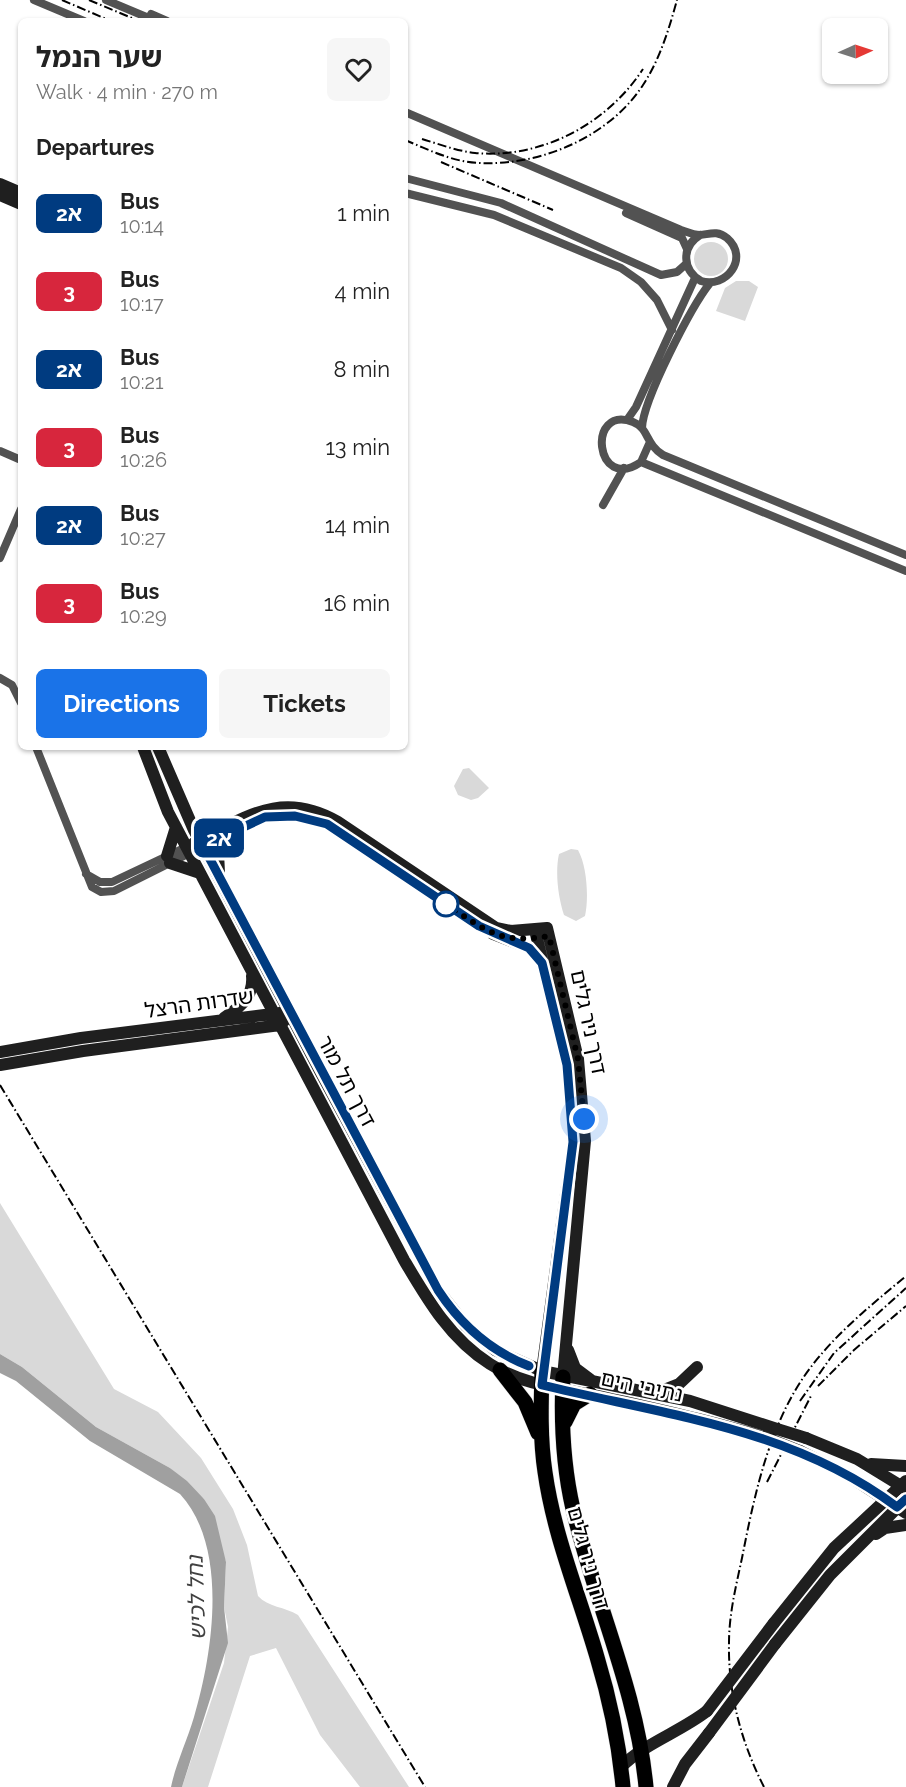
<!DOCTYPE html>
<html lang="en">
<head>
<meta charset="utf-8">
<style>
  body { margin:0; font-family:Raleway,"Noto Sans Hebrew",sans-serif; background:#f6f6f6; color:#222; height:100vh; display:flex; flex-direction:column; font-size:22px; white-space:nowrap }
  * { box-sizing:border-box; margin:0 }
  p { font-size:20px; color:#767676 }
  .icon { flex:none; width:33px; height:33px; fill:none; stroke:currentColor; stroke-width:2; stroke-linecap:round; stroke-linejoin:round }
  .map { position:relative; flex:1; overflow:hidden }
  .sheet { position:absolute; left:18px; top:18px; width:390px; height:732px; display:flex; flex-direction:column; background:#fff; border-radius:9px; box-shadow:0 2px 4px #0004 }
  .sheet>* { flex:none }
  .badge { padding:0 12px; border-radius:9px; font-size:21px; line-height:39px }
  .needle { width:39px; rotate:87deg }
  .buttons { position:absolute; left:822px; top:18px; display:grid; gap:12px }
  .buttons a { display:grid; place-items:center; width:66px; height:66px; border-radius:9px; background:#fff; box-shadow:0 2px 4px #0004; font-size:30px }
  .you { position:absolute; width:30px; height:30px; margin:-15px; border:4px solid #fff; border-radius:50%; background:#1a73e8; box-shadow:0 0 0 9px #1a73e833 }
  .map>.badge { position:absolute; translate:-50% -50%; box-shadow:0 0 0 3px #fff }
  h2 { padding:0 18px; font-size:22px; line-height:54px }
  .round { display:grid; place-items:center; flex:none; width:63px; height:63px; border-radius:9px; background:#f6f6f6 }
  .summary { display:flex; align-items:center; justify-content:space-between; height:102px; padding:0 18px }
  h1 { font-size:28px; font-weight:700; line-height:45px }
  .action { display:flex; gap:12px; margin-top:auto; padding:12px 18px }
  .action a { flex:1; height:69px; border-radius:9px; background:#1a73e8; color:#fff; font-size:24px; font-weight:700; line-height:69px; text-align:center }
  .action a+a { background:#f6f6f6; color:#222 }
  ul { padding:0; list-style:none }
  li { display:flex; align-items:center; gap:18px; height:78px; padding:0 18px }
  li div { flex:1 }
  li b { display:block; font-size:22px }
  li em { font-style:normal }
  li .badge { min-width:66px; font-weight:700; text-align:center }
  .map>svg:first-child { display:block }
  .green { fill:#d9d9d9 }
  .water { fill:#a0a0a0 }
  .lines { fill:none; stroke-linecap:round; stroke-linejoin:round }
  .highway-casing { stroke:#dbdbdb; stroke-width:16 }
  .street { stroke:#525252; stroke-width:8 }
  .secondary { stroke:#1f1f1f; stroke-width:12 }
  .highway { stroke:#000; stroke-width:15 }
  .rail { stroke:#000; stroke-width:2; stroke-dasharray:9 3 1.5 3; stroke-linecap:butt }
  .secondary-bridge { stroke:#1f1f1f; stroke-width:12 }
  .line-casing { stroke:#fff; stroke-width:14 }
  .line { stroke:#003b80; stroke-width:9 }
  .walk { stroke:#000; stroke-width:6; stroke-dasharray:0 10.8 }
  .stop-dot { fill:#fff; stroke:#003b80; stroke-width:3 }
  .labels { text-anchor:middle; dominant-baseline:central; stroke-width:5; stroke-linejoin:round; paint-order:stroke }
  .street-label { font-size:21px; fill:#000; stroke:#fff }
  .water-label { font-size:22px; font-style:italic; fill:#414141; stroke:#fff }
</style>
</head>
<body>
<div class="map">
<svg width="906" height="1787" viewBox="0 0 906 1787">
  <rect width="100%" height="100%" fill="#fff"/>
  <path class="green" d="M694 259a17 17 0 1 1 34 0a17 17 0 1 1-34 0Z
    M736,281H749L758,287L745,321L716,311L725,288Z
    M469,768L489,788L478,798L471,800L458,795L454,786L463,769Z
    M571,849L578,850C587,866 589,898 585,916L576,921L564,915C558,897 555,872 559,854Z
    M0,1203L114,1389L158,1412L201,1458L233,1509L247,1545L258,1596C268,1607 285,1607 298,1615L409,1787H360L320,1735L276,1648L250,1656L208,1787H182L224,1663L228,1627L224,1607L226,1562L204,1499L170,1468L96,1427L22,1367L0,1354Z"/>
  <path class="water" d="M0,1354L22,1367L96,1427L170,1468L187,1481L204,1499L215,1516L226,1562L224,1607L228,1643L182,1787H171C176,1763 187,1741 194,1717C213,1653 229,1547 180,1494L90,1441L16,1381L0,1373Z"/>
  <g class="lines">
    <g class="highway-casing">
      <path id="highway" d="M500,1370L525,1402L538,1433
        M542,1371C541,1405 540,1439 545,1472C554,1536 579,1595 597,1657C610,1700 619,1743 623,1787
        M563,1377C561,1421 563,1466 573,1509C595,1603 637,1690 646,1787
        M565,1422L574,1404L590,1394"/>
    </g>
    <path class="street" d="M34,0L84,21
      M106,0L156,21
      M151,14L167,21
      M405,112L681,230C687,232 694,235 700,235C710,234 717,230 727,238C750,258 726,289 701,281C682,270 681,247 700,235
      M405,178L501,203L661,275L677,272L686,264
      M405,193L494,215L621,268L641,282L657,300L672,330
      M626,213L682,238L687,249
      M627,420L636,407L695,278
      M642,428C643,400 691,307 710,283
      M649,444L641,462C595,494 586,404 633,422C649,428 645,444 663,455L906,555
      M0,451L21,460
      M641,462L906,571
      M603,505L624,468
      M0,558L21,509
      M0,678L12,685L21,703
      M36,747L92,887L101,892L114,891L190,853
      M86,874L100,882H112L186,847"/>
    <path class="secondary" d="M0,184L21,193
      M0,195L21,204
      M143,747L168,812L404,1260C427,1299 450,1339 490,1364C524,1386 565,1389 603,1397C660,1410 717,1422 772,1440
      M158,747L194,830L320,1071L438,1290L466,1326L495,1350L542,1371L690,1401L777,1429
      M194,843C245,818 281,789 338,822L496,928L511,931L547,928L578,1059L585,1141L563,1377
      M167,856L176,827
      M170,863L200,873
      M219,873L218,852L228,833
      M535,930L567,1065L573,1142L542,1371
      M493,934L529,948L542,962
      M224,1018C240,1007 254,997 252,976
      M0,1052L81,1038L280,1013
      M0,1065L83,1051L280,1025L285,1020
      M568,1350L575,1368L591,1380
      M656,1393L679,1384L697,1367
      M806,1438L857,1459L906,1489
      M800,1451L844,1473L906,1513
      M871,1464L906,1466
      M876,1534L885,1528L906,1525
      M774,1623L834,1548L906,1481
      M775,1644L830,1575L906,1499
      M621,1767C645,1743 680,1732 707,1711
      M673,1787L685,1764L709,1733"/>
    <use href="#highway" class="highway"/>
    <path class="rail" d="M62,0L111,21
      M89,0L139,21
      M422,139C439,144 457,151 475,153C542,159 607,124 643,69
      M405,140C429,150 453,162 479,163C541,166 609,137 643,85C660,59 669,29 677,0
      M441,162L553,210
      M0,1085L425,1787
      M818,1386L854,1350L906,1306
      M800,1401L834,1353L906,1288
      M767,1482L812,1394
      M764,1787C741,1742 728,1693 729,1643C729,1614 736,1586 742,1558C754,1497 768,1430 803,1378C831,1337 869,1307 906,1276"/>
    <path class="secondary-bridge" d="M777,1429L806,1438
      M772,1440L800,1451
      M707,1711L774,1623
      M709,1733L775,1644"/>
  </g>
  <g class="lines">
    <g class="line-casing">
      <path id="line" d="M529,1366C490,1351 461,1325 438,1290L203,846L265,817L295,816L327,824L479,926L529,948L542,963L567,1065L573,1142L542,1385C665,1415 792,1428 897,1507L906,1499"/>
    </g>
    <use href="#line" class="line"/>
    <path class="walk" d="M446,904C485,930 500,945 549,936L578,1059L584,1119"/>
  </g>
  <circle class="stop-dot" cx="446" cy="904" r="12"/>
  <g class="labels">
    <g class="street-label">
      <text transform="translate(199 1003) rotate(-8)">שדרות הרצל</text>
      <text transform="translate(589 1022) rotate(78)">דרך ניר גלים</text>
      <text transform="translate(347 1081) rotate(62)">דרך תל מור</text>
      <text transform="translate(642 1386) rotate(12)">נתיבי הים</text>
      <text transform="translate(589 1558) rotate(74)">דרך ניר גלים</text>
    </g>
    <g class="water-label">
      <text transform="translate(196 1598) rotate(-92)">נחל לכיש</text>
    </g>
  </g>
</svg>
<div class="buttons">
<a><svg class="needle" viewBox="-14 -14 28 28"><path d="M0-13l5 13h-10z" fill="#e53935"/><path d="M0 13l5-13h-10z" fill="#767676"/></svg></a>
</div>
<div class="you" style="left:584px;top:1119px"></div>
<b class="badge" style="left:219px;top:838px;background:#003b80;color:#fff">2א</b>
<section class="sheet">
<div class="summary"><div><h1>שער הנמל</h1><p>Walk · 4 min · 270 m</p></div><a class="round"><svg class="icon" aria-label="heart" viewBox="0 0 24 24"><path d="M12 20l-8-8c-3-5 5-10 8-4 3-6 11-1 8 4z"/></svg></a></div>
<h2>Departures</h2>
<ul>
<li><span class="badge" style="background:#003b80;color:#fff">2א</span><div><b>Bus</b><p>10:14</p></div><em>1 min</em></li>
<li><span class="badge" style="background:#d7263d;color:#fff">3</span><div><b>Bus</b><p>10:17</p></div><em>4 min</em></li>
<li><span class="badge" style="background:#003b80;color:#fff">2א</span><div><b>Bus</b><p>10:21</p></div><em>8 min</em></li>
<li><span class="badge" style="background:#d7263d;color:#fff">3</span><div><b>Bus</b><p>10:26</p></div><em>13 min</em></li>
<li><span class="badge" style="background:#003b80;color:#fff">2א</span><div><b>Bus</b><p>10:27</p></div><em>14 min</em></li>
<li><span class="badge" style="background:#d7263d;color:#fff">3</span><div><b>Bus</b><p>10:29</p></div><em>16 min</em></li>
</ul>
<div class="action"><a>Directions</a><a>Tickets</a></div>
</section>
</div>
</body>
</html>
